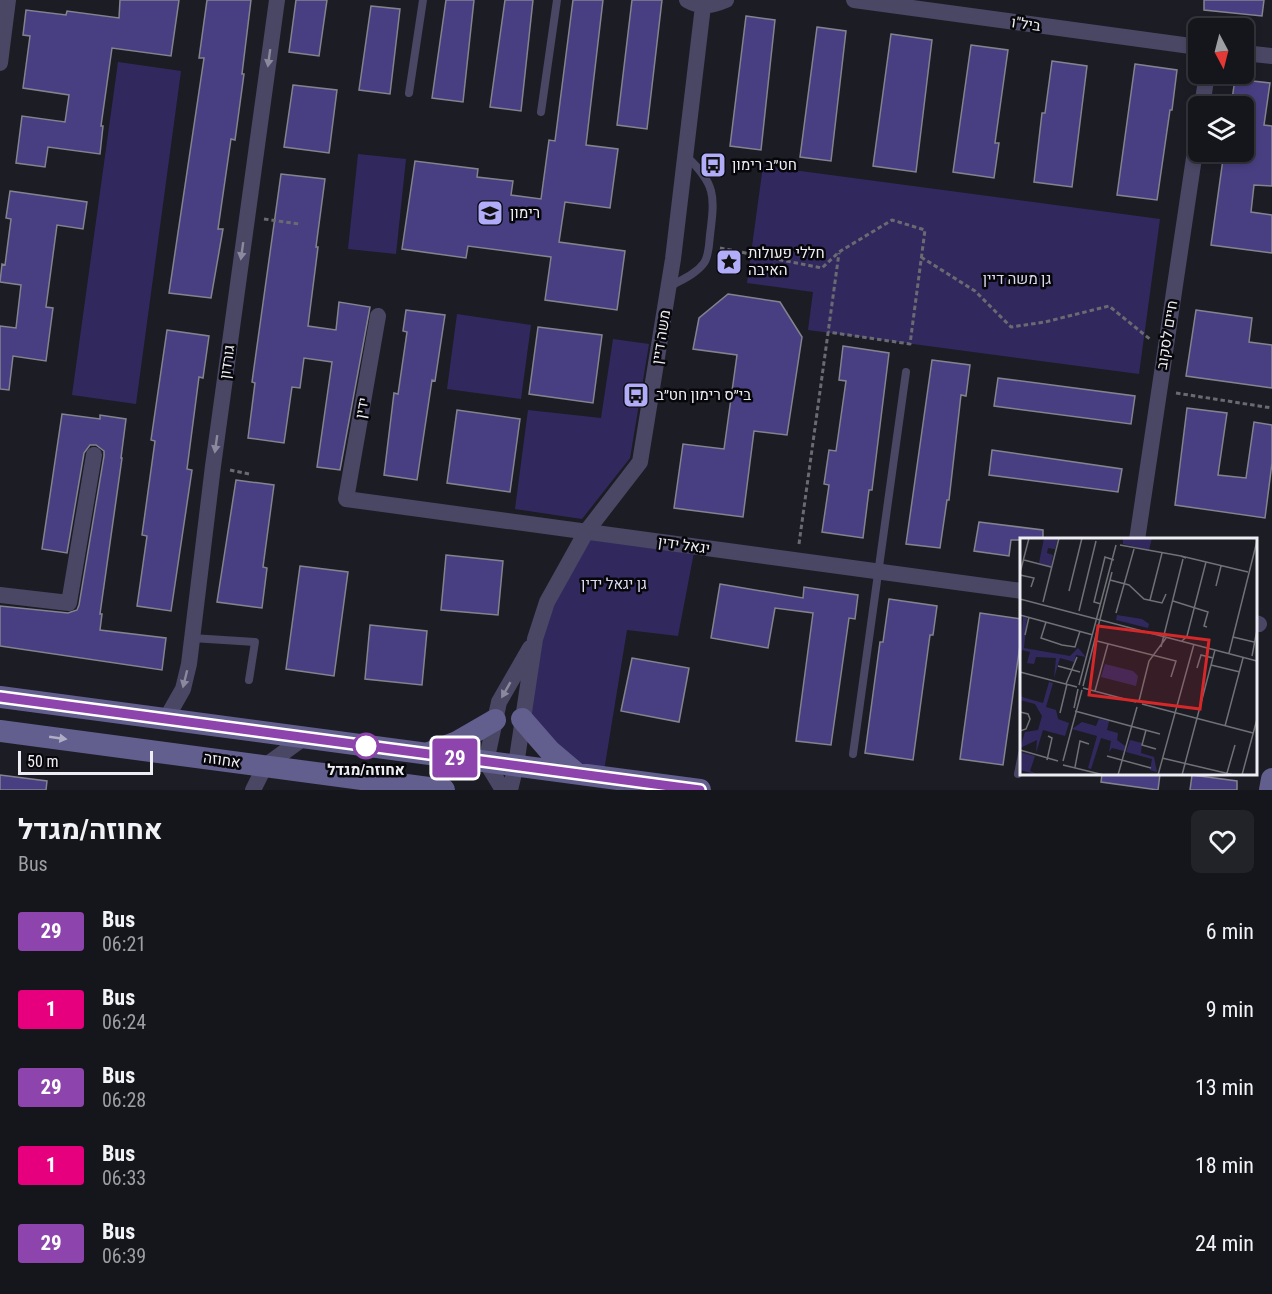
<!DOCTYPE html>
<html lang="en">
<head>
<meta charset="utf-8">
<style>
  body { margin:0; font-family:"Roboto Condensed",Heebo,sans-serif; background:#222229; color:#f1f3f6; height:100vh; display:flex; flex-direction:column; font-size:22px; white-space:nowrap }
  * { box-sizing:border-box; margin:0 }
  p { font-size:20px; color:#9d9fa3 }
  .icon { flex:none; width:33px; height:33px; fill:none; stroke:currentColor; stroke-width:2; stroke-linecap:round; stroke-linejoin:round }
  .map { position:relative; height:790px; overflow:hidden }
  .details { display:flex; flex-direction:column; background:#15151c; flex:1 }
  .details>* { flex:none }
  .badge { padding:0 12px; border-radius:4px; font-size:21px; line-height:39px }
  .needle { width:39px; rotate:173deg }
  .buttons { position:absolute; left:1188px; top:18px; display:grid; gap:12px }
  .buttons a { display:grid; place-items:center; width:66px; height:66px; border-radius:9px; background:#15151c; box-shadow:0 3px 9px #0003,0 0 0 2px #34343b; font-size:30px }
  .scale { position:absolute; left:18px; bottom:15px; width:135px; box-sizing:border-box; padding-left:6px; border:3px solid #ededf3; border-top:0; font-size:16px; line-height:21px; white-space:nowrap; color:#ededf3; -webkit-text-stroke:4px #07070b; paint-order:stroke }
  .map>.badge { position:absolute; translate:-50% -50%; box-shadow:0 0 0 3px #fff }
  .round { display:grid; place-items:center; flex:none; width:63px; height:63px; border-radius:9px; background:#222229 }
  .summary { display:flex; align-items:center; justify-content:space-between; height:102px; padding:0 18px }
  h1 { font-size:28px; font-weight:700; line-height:45px }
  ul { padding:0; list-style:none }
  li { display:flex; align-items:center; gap:18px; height:78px; padding:0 18px }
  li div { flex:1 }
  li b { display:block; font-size:22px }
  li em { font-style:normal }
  li .badge { min-width:66px; font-weight:700; text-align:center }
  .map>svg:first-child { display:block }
  .green { fill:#31295e }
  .building { fill:#483f82; stroke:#83828e; stroke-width:1.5 }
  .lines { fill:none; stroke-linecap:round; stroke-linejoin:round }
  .path { stroke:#6a6a72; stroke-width:3; stroke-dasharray:4.5 3; stroke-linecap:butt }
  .lane { stroke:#494764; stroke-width:8 }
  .street { stroke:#494764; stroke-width:16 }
  .secondary { stroke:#625e8d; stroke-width:22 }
  .oneway { fill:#8b899d }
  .oneway2 { fill:#aeadc5 }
  .line-casing { stroke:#fff; stroke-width:14 }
  .line { stroke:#8e44ad; stroke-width:9 }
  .stop-dot { fill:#fff; stroke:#8e44ad; stroke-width:3 }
  .labels { text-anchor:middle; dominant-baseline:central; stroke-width:5; stroke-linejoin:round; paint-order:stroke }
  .street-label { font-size:15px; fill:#ededf3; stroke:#07070b }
  .poi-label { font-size:15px; fill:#ededf3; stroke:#07070b; text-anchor:start }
  .park-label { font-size:15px; fill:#dcdbf0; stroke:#07070b }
  .stop-label { font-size:15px; font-weight:bold; fill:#ededf3; stroke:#07070b }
  .inset-road { fill:none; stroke:#707077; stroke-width:1.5 }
  .view { fill:#d62828; fill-opacity:0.15; stroke:#d62828; stroke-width:3 }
  .inset-edge { fill:none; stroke:#ededf3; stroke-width:3 }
</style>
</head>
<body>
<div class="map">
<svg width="1272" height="790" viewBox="0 0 1272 790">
  <rect width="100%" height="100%" fill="#1c1c25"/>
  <path class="green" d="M118,62L181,71L136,404L72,395Z
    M358,154L406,159L396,254L348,249Z
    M763,166L1160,219L1139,374L808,330L813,292L747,283Z
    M457,314L531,325L521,399L447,389Z
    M613,339L649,344L630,458L582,519L515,509L528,410L601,418Z
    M586,532L695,547L678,636L627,630L603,777L576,773L522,719L540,626Z"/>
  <path class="building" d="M120,0H179L171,56L112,48L101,126H103L100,154L48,147L45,167L16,163L22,116L65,122L69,95L23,88L30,36L23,35L26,10L66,15L67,11L119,18Z
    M207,0H251L242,74H244L235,140L231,139L218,229H223L211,298L169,293L204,58H199Z
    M296,0H327L319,56L289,52Z
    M446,0H474L463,102L432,98Z
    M505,0H533L521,111L490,107Z
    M573,0H603L586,145L618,149L610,208L565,202L559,242L625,251L617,310L545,300L551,257L468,246L466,258L402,249L415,161L478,169L477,177L513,181L511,195L541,199L549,140L555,141Z
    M632,0H662L647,129L617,125Z
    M1204,0H1264L1262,16L1204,10Z
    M371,6L400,9L390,94L359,90Z
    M746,16L775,20L761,150L730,146Z
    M817,27L846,31L831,161L800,157Z
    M891,34L932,40L916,172L873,166Z
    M971,45L1008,50L995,143H999L994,178L953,172Z
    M1052,61L1087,66L1072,187L1034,182L1042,113H1045Z
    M1135,64L1177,70L1172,110H1170L1157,200L1117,195Z
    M1235,79L1270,83L1264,125L1272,126V186L1254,185L1251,212L1272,215V253L1211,245L1224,152H1244V106H1231Z
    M293,85L337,90L329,153L284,147Z
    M281,174L325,179L316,247H318L308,326L336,330L339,302L370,307L340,470L317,467L332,362L304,358L300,388L292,387L284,443L248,438L255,383L252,382Z
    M10,191L87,202L83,229L57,225L46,307L53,308L46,361L13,356L9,390L0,389V326L16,328L21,285L0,282L2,264L5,265L11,219L6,218Z
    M728,294L780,302L802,337L787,435L754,431L743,517L674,508L683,444L724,449L737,355L693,349L699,318Z
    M406,310L445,315L435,381L432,380L417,480L384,475L394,393L398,394L407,332L403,331Z
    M1196,310L1252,318L1249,342L1272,345V388L1186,376Z
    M538,327L602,335L593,403L529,394Z
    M167,330L209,336L203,378L199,377L187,469L192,470L171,611L137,606L147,536L142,535L155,441L151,440Z
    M843,346L889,353L872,490H869L863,538L822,532L829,485L824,484L829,450L836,451L846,381L839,380Z
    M932,360L970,365L966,396L961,395L949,500H947L940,548L906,544Z
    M998,378L1135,396L1131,424L994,406Z
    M1187,408L1227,413L1218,475L1246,478L1254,422L1272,425V463L1265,518L1175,505Z
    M457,410L520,419L510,492L447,483Z
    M62,414L100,419V415L126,419L121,458H122L100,614H102L100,630L166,638L162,670L0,646V606L68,613L77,610L79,605L104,456V451L96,445H90L84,453L67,553L42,549Z
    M992,450L1122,469L1118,492L989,475Z
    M236,480L274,485L263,567L267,568L262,608L217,602Z
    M979,522L1043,530V540H1011L1009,556L974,551Z
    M446,555L503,561L498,615L441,610Z
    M300,566L348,572L334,676L286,669Z
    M720,584L803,598L804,587L858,595L855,619L849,618L831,745L796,741L813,613L775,608L768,648L711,638Z
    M889,599L937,606L933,635H930L913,760L865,753L880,642H883Z
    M980,613L1022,619V631L1003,765L960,759Z
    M370,625L427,631L422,685L365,679Z
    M632,658L689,668L679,722L621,711Z
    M1102,774H1160L1158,790L1101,782Z
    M0,775L47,781L46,790H0Z
    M1192,775L1237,781V790H1190Z"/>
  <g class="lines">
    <path class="path" d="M264,219L299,224
      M720,248L822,268L839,252L892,220L925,230L910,344L828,332
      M921,257L975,291L1011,327L1045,322L1109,306L1151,340
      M1176,393L1272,408
      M230,470L249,474
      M799,544L839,253"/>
    <path class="lane" d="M409,93L423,0
      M541,112L557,0
      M669,287C681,280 696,274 704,263C709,256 709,244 710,235C715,195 716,184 685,155
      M192,638L255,642L249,680
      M853,754L906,372
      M1018,774L1022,754"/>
    <path class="street" d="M687,0C701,8 712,6 726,0
      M854,0L1198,47
      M1244,53L1272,56
      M0,63L8,0
      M1202,106L1207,74
      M378,316L346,499L1022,591
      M1137,540L1198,131
      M0,595L69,603L94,455
      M1256,623L1259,624
      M166,719L183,689L189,664L213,466L277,0
      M253,790L265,766L305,737
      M503,790L486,762L499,702L530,648
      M510,790L516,765L535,639L547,602L586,532L640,462L673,259L703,6"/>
    <path class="secondary" d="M0,697L700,790
      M522,719L549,750L576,773
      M0,731L444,790
      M429,753L457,742L495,720
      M1270,790L1272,779"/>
  </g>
  <defs><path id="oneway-solid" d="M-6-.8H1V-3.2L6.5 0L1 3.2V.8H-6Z" transform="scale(1.5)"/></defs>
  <g class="oneway">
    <use href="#oneway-solid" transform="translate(269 58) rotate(98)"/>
    <use href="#oneway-solid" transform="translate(242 251) rotate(98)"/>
    <use href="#oneway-solid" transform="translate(216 444) rotate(98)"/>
    <use href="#oneway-solid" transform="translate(185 679) rotate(104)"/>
    <use href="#oneway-solid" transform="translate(506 690) rotate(120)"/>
  </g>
  <use class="oneway2" href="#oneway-solid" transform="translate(58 738) rotate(8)"/>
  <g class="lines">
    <g class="line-casing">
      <path id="line" d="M0,697L700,790"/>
    </g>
    <use href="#line" class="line"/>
  </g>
  <defs>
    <g id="bus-square" transform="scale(1.35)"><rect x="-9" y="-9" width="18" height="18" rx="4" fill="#b2adf9" stroke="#07070b"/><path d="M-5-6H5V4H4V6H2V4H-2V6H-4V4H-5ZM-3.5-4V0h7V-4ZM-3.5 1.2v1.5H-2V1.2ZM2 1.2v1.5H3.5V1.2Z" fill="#111"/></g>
    <g id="school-square" transform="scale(1.35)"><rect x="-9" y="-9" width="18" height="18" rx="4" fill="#b2adf9" stroke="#07070b"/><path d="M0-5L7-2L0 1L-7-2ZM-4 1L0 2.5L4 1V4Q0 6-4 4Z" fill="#111"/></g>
    <g id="sight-square" transform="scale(1.35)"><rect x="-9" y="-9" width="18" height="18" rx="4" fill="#b2adf9" stroke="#07070b"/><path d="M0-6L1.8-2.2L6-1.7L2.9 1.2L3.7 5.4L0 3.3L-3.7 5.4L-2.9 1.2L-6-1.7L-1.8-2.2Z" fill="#111"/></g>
  </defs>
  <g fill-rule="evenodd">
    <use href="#bus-square" x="713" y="165"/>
    <use href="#school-square" x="490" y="213"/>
    <use href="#sight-square" x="729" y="262"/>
    <use href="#bus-square" x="636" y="395"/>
  </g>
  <circle class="stop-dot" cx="366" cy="746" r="12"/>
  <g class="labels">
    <g class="street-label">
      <text transform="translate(1026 24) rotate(8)">ביל"ו</text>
      <text transform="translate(1167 335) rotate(-81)">חיים לסקוב</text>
      <text transform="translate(661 337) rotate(-81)">משה דיין</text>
      <text transform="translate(227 362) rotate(-82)">גורדון</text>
      <text transform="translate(362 408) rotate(-80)">ידין</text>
      <text transform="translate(684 545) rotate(8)">יגאל ידין</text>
      <text transform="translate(222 760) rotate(8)">אחוזה</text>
    </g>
    <g class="poi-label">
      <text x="732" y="165">חט״ב רימון</text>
      <text x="510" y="213">רימון</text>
      <text x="748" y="253">חללי פעולות<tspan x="748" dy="17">האיבה</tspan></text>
      <text x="656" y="395">בי״ס רימון חט״ב</text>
    </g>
    <g class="park-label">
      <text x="1017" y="279">גן משה דיין</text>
      <text x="614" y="584">גן יגאל ידין</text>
    </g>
    <g class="stop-label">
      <text x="366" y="770">אחוזה/מגדל</text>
    </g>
  </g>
  <g transform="translate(1020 538)">
    <rect width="237" height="237" fill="#1c1c25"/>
    <path d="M24,0H38L35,11L28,10L27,15L33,17L31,29L19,25ZM103,0H132L129,12L103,6ZM97,77L122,81L129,86L128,90L96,82ZM3,79L7,80L4,110L50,118L58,110L66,119L56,117L54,124L40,120L34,140L36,120L16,119L14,126L7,125L10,114L2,112L0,121ZM85,126L113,133L118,138L116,148L81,139ZM29,144L33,145L26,169L36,172L38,181L49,185L45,198L23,192L16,215L17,202L0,210L5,194L18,192L22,178L15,166L0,162V152L2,159L23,165ZM79,181L89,183L87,192L98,195L97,202L105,208L104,213L92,210L89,214L91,203L81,200L71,231L68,230L77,198L52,191L62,184L76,188ZM110,202L122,205L121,215L134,219L137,234L130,232L132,221L106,214ZM0,214L15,218L10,233L19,237L0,232Z" fill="#31295e"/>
    <path class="inset-road" d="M100,7L161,18M166,20L161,18L228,34M4,22L31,29M0,35L9,0M0,37L14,40L11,49M90,42L109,47L124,61L142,65L146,56M196,48L201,28M49,53L62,0M0,61L237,123M130,62L142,15M153,63L188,74L184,88L187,89M23,64L39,0M81,66L74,64L85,19L94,22M59,73L76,3M96,75L114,11M0,77L73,97M26,84L21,100L42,107L55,109L60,93M5,97L9,79M213,99L234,104M77,103L156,123L151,139M162,103L167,98L186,24M141,109L163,21M209,115L237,3M232,118L237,92M191,127L220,134M38,128L60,134M177,130L181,117L193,120M0,134L57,149M46,146L57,119M59,147L96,7M63,148L92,34M63,150L116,164M75,153L88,106M119,163L129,123L146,100M122,166L233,195M54,170L58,151M55,173L140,196M0,174L8,176L10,181L6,191L0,193M40,175L47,146M205,188L223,120M126,192L122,207L136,211M0,212L38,223M87,218L131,230M142,220L214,237M27,222L32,200L28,198M43,223L62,152M43,227L84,237M55,229L60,203L69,206M207,235L215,207M98,237L117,169M138,237L174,106M162,237L195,112M222,237L237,181"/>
    <path class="view" d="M78,88L189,102L180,171L69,157Z"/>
    <rect width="237" height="237" class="inset-edge"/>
  </g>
</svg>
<div class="buttons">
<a><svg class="needle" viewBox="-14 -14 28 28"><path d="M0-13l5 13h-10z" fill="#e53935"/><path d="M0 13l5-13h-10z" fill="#9d9fa3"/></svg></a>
<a><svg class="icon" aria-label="layers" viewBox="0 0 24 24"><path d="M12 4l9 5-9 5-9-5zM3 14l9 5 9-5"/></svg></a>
</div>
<div class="scale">50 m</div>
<b class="badge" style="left:455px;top:758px;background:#8e44ad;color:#fff">29</b>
</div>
<section class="details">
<div class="summary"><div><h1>אחוזה/מגדל</h1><p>Bus</p></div><a class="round"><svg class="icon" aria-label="heart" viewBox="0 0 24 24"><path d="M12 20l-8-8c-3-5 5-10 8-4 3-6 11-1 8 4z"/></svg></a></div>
<ul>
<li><span class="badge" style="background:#8e44ad;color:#fff">29</span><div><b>Bus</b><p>06:21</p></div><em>6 min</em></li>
<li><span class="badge" style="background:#e6007e;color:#fff">1</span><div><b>Bus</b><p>06:24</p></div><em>9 min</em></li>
<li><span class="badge" style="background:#8e44ad;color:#fff">29</span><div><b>Bus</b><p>06:28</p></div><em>13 min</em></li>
<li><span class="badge" style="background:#e6007e;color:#fff">1</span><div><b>Bus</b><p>06:33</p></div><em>18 min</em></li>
<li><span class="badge" style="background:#8e44ad;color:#fff">29</span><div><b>Bus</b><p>06:39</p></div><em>24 min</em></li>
</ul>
</section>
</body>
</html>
